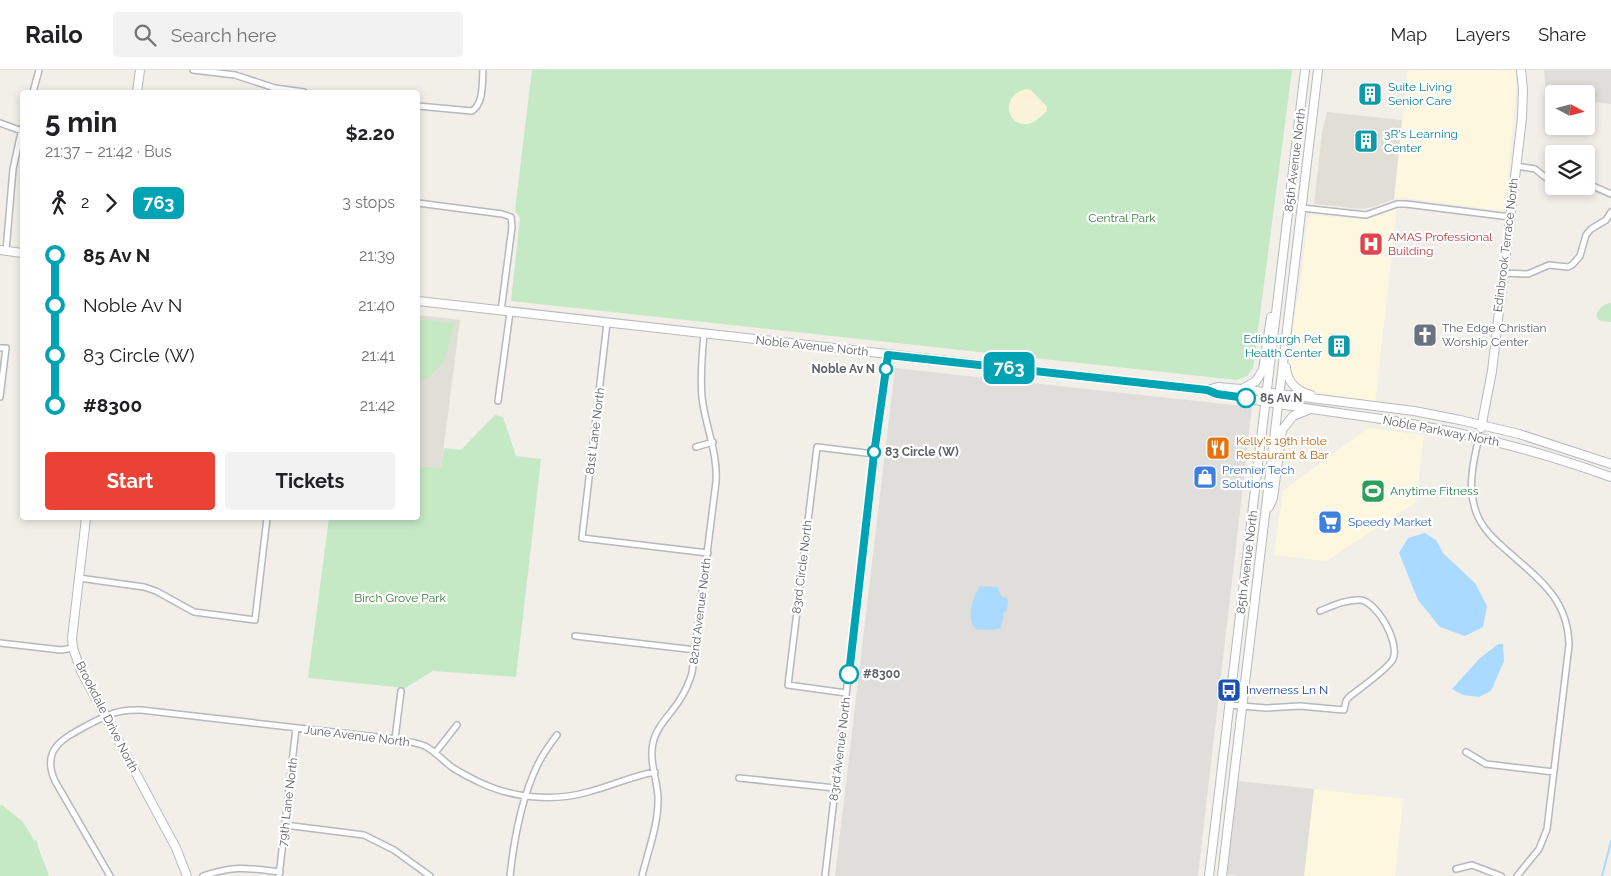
<!DOCTYPE html>
<html lang="en">
<head>
<meta charset="utf-8">
<style>
  body { margin:0; font-family:Raleway,sans-serif; background:#f2f2f2; color:#202124; height:100vh; display:flex; flex-direction:column; font-size:19px; white-space:nowrap }
  * { box-sizing:border-box; margin:0 }
  p { font-size:16px; color:#757577 }
  .icon { flex:none; width:28px; height:28px; fill:none; stroke:currentColor; stroke-width:2; stroke-linecap:round; stroke-linejoin:round }
  .map { position:relative; flex:1; overflow:hidden }
  .sheet { position:absolute; left:20px; top:20px; width:400px; height:430px; display:flex; flex-direction:column; background:#fff; border-radius:5px; box-shadow:0 2px 8px #0003 }
  .sheet>* { flex:none }
  .badge { padding:0 10px; border-radius:8px; font-size:18px; line-height:32px }
  .needle { width:32px; rotate:97deg }
  .controls { position:absolute; left:1545px; top:15px; display:grid; gap:10px }
  .controls a { display:grid; place-items:center; width:50px; height:50px; border-radius:5px; background:#fff; box-shadow:0 2px 8px #0003; font-size:25px }
  .map>.badge { position:absolute; translate:-50% -50%; box-shadow:0 0 0 2px #fff }
  .legs { display:flex; align-items:center; gap:8px; height:55px; padding:0 25px; font-size:16px }
  .legs p { margin-inline-start:auto }
  .overview { display:flex; align-items:center; justify-content:space-between; height:85px; padding:0 25px }
  h1 { font-size:28px; font-weight:700; line-height:38px }
  .button { display:flex; gap:10px; margin-top:auto; padding:10px 25px }
  .button a { flex:1; height:58px; border-radius:5px; background:#ea4335; color:#fff; font-size:20px; font-weight:700; line-height:58px; text-align:center }
  .button a+a { background:#f2f2f2; color:#202124 }
  ul { padding:0 25px; list-style:none }
  li { display:flex; align-items:center; gap:18px; height:50px; font-size:19px }
  li i { display:grid; place-items:center; width:8px; height:100%; margin:0 6px; background:currentColor }
  li i::after { content:''; width:12px; height:12px; margin:-6px; border:4px solid; border-radius:50%; background:#fff }
  li p { margin-inline-start:auto }
  li:first-child i { background:linear-gradient(#0000 50%,currentColor 0) }
  li:last-child i { background:linear-gradient(currentColor 50%,#0000 0) }
  header { display:flex; align-items:center; gap:30px; box-sizing:border-box; height:70px; padding:0 25px; background:#fff; border-bottom:1px solid #e0e0e0 }
  header strong { font-size:24px }
  nav { display:flex; gap:28px; margin-inline-start:auto; font-size:18px }
  .search { width:350px; height:45px; background:#f2f2f2; display:flex; align-items:center; gap:12px; box-sizing:border-box; padding:0 18px; border-radius:5px; color:#757577; font-size:19px }
  .map>svg:first-child { display:block }
  .commercial { fill:#fef7e0 }
  .industrial { fill:#e0deda }
  .education { fill:#e1ded6 }
  .green { fill:#c5e8c5 }
  .sand { fill:#fbf3d9 }
  .water { fill:#aadaff }
  .lines { fill:none; stroke-linecap:round; stroke-linejoin:round }
  .stream { stroke:#aadaff; stroke-width:2 }
  .street-casing { stroke:#b5b8bc; stroke-width:8 }
  .secondary-casing { stroke:#b6babf; stroke-width:10 }
  .street { stroke:#fff; stroke-width:5 }
  .secondary { stroke:#fff; stroke-width:8 }
  .line-1-casing { stroke:#fff; stroke-width:11 }
  .line-1 { stroke:#00a3b4; stroke-width:8 }
  .stop-1-dot { fill:#fff; stroke:#00a3b4; stroke-width:2.5 }
  .labels { text-anchor:middle; dominant-baseline:central; stroke-width:4.5; stroke-linejoin:round; paint-order:stroke }
  .culture-label { font-size:12px; fill:#0d838f; stroke:#fff; text-anchor:start }
  .street-label { font-size:12px; fill:#5f6368; stroke:#fff }
  .park-label { font-size:12px; fill:#348238; stroke:#fff }
  .health-label { font-size:12px; fill:#be3a42; stroke:#fff; text-anchor:start }
  .worship-label { font-size:12px; fill:#5b616d; stroke:#fff; text-anchor:start }
  .stop-label { font-size:12px; font-weight:bold; fill:#5f6368; stroke:#fff; text-anchor:start }
  .food-label { font-size:12px; fill:#c56008; stroke:#fff; text-anchor:start }
  .shop-label { font-size:12px; fill:#366cbe; stroke:#fff; text-anchor:start }
  .leisure-label { font-size:12px; fill:#27864d; stroke:#fff; text-anchor:start }
  .transit-label { font-size:12px; fill:#164399; stroke:#fff; text-anchor:start }
</style>
</head>
<body>
<header>
<strong>Railo</strong>
<div class="search"><svg class="icon" aria-label="search" viewBox="0 0 24 24"><circle cx="10" cy="10" r="6"/><path d="M15 15l6 6"/></svg>Search here</div>
<nav><a>Map</a><a>Layers</a><a>Share</a></nav>
</header>
<div class="map">
<svg width="1611" height="806" viewBox="0 0 1611 806">
  <rect width="100%" height="100%" fill="#f1efe8"/>
  <path class="commercial" d="M1408,0H1516V23L1505,138L1503,141L1405,128L1394,129Z
    M1397,138L1375,332L1308,322L1297,315L1288,298L1294,248L1300,218L1308,148L1311,145H1316L1360,149H1370Z
    M1368,358L1424,365L1416,432L1326,491L1274,485L1283,421Z
    M1314,719L1403,729L1395,806H1304Z"/>
  <path class="industrial" d="M1544,0H1611V34L1586,31V24H1554V26L1546,25Z
    M895,298L1252,337L1198,806H835Z
    M1238,711L1314,719L1304,806H1239L1226,804Z"/>
  <path class="education" d="M1327,42L1402,50L1394,129L1373,137L1361,139L1314,134L1322,62Z
    M418,245L460,250L441,398L418,396Z"/>
  <path class="green" d="M532,0H1292L1253,298L1247,306L1237,310L511,231L520,148L515,140Z
    M1611,233V252L1600,251L1596,246C1599,238 1603,234 1611,233Z
    M418,249L455,253C447,282 446,298 418,313Z
    M495,345L503,347L516,386L541,389L516,607L433,601L405,618L308,608L329,448H418V396L441,398L444,378L461,380Z
    M2,735L23,752L34,770L37,771C37,777 47,798 49,806H0V736Z"/>
  <path class="sand" d="M1027,19L1031,20L1047,37V41C1042,45 1034,54 1027,54C1007,57 999,24 1027,19Z"/>
  <path class="water" d="M1425,463L1436,470L1443,483L1475,513L1487,536L1483,557L1465,566L1440,557L1418,530L1399,483L1408,468Z
    M980,516L998,517L1001,526L1008,529L1007,541L1004,542L1001,558L992,560L976,559C965,548 973,528 980,516Z
    M1498,574H1503L1504,591L1491,621L1479,627L1463,625L1452,619L1479,589Z"/>
  <g class="lines">
    <path class="stream" d="M1602,806L1611,771"/>
    <g class="street-casing">
      <path id="street" d="M193,0L235,5L275,18L304,22
        M33,22L39,0
        M418,36L472,41C484,33 482,13 483,0
        M0,53L22,61
        M1516,96L1535,99L1545,107L1554,111
        M1586,113L1611,124
        M418,133L502,144L511,147L512,157L501,241
        M1302,138L1366,145L1397,134H1406L1510,147
        M6,181L13,99L22,58
        M1503,203L1528,204L1549,195L1568,197L1572,195L1580,186L1586,165L1591,159L1606,150L1611,142
        M607,253L582,468L708,483
        M0,278H6L0,327
        M498,331L510,242
        M1479,367C1474,388 1468,414 1474,435C1478,453 1490,466 1504,478C1537,508 1568,527 1569,575L1547,759L1539,779L1517,806
        M696,377L713,372
        M79,508L144,517L156,521L194,542L255,550L267,448
        M575,566L696,580
        M0,573L61,580L73,578
        M846,623L788,615L817,377L874,384
        M1230,635L1266,638L1300,636L1344,640L1346,631L1349,627C1359,619 1388,599 1393,589C1400,573 1378,533 1361,530C1347,529 1332,536 1320,541
        M395,669L401,621
        M1466,682L1486,694L1554,702
        M435,683L457,655
        M739,708L835,718
        M285,755L364,765L394,780L430,806
        M1456,799L1472,795L1501,806
        M110,806L55,711C41,680 62,669 86,656C107,645 117,639 141,640L395,669C405,671 415,672 425,676C434,681 441,688 449,695C458,702 469,707 479,712C512,728 553,732 588,722C611,716 632,706 655,702
        M203,806C235,795 247,798 280,802
        M279,806L296,658
        M510,806C514,768 521,729 538,694C543,684 550,674 557,665
        M642,806C648,781 659,753 658,727C657,709 649,691 653,673C656,657 670,645 679,631C685,622 689,613 692,603L716,412C718,382 705,356 702,327C700,306 702,285 704,264
        M825,806L874,384L888,285"/>
    </g>
    <g class="secondary-casing">
      <path id="secondary" d="M137,22L140,0
        M0,180L22,183
        M418,231L1207,320C1221,326 1236,326 1251,329C1292,337 1334,342 1375,348C1456,360 1534,379 1611,407
        M1286,297C1287,311 1296,321 1311,325
        M1242,319L1256,311L1263,300L1271,247
        M1207,320L1218,317L1241,319L1414,341L1460,350L1519,364L1611,394
        M1481,358L1492,301L1522,48L1523,19L1521,0
        M1269,437L1273,428L1282,360L1293,346L1308,340
        M86,448L72,568L73,578L81,601L176,778L187,806
        M1209,806L1305,0
        M1222,806L1318,0"/>
    </g>
    <use href="#street" class="street"/>
    <use href="#secondary" class="secondary"/>
  </g>
  <g class="lines">
    <g class="line-1-casing">
      <path id="line-1" d="M849,604L874,384L888,285L1207,320L1217,324L1246,328"/>
    </g>
    <use href="#line-1" class="line-1"/>
  </g>
  <defs>
    <g id="building-square" transform="scale(1.25)"><rect x="-9" y="-9" width="18" height="18" rx="4" fill="#0f9aa8" stroke="#fff"/><path d="M-4-6H4V6H1V3H-1V6H-4ZM-2.5-4.3h1.7v1.8h-1.7ZM.8-4.3h1.7v1.8H.8ZM-2.5-1h1.7V.8h-1.7ZM.8-1h1.7V.8H.8Z" fill="#fff"/></g>
    <g id="hospital-square" transform="scale(1.25)"><rect x="-9" y="-9" width="18" height="18" rx="4" fill="#e0444e" stroke="#fff"/><path d="M-5-5h3v3.5h4V-5h3V5h-3V1.5h-4V5h-3Z" fill="#fff"/></g>
    <g id="church-square" transform="scale(1.25)"><rect x="-9" y="-9" width="18" height="18" rx="4" fill="#6b7280" stroke="#fff"/><path d="M-1.2-6h2.4v3.5h3.3v2.4h-3.3V6h-2.4V-.1h-3.3v-2.4h3.3Z" fill="#fff"/></g>
    <g id="restaurant-square" transform="scale(1.25)"><rect x="-9" y="-9" width="18" height="18" rx="4" fill="#e8710a" stroke="#fff"/><path d="M-5-6h1v4h1v-4h1v4h1v-4h1v5L-1.5 .5V6h-2V.5L-5-1ZM5-6V6H3V1.5H1.5Q1.5-4 5-6Z" fill="#fff"/></g>
    <g id="shop-square" transform="scale(1.25)"><rect x="-9" y="-9" width="18" height="18" rx="4" fill="#3f7fe0" stroke="#fff"/><path d="M-5-2.5h2.3a2.7 3.5 0 0 1 5.4 0H5L5.5 6h-11ZM-1.5-2.5h3a1.5 2.3 0 0 0-3 0Z" fill="#fff"/></g>
    <g id="stadium-square" transform="scale(1.25)"><rect x="-9" y="-9" width="18" height="18" rx="4" fill="#2e9e5b" stroke="#fff"/><path d="M0-5a6.5 5 0 1 0 0 10a6.5 5 0 1 0 0-10ZM-3.5-1.8h7v3.6h-7Z" fill="#fff"/></g>
    <g id="supermarket-square" transform="scale(1.25)"><rect x="-9" y="-9" width="18" height="18" rx="4" fill="#3f7fe0" stroke="#fff"/><path d="M-6-5.5h2.5l.6 2H6L4.5 2H-2.5L-4.4-4H-6ZM-1.5 3.2a1.3 1.3 0 1 0 .1 0ZM3 3.2a1.3 1.3 0 1 0 .1 0Z" fill="#fff"/></g>
    <g id="bus-square" transform="scale(1.25)"><rect x="-9" y="-9" width="18" height="18" rx="4" fill="#1a4fb4" stroke="#fff"/><path d="M-5-6H5V4H4V6H2V4H-2V6H-4V4H-5ZM-3.5-4V0h7V-4ZM-3.5 1.2v1.5H-2V1.2ZM2 1.2v1.5H3.5V1.2Z" fill="#fff"/></g>
  </defs>
  <g fill-rule="evenodd">
    <use href="#building-square" x="1370" y="24"/>
    <use href="#building-square" x="1366" y="71"/>
    <use href="#hospital-square" x="1371" y="174"/>
    <use href="#church-square" x="1425" y="265"/>
    <use href="#building-square" x="1339" y="276"/>
    <use href="#restaurant-square" x="1218" y="378"/>
    <use href="#shop-square" x="1205" y="407"/>
    <use href="#stadium-square" x="1373" y="421"/>
    <use href="#supermarket-square" x="1330" y="452"/>
    <use href="#bus-square" x="1229" y="620"/>
  </g>
  <g class="stop-1-dot">
    <circle cx="886" cy="299" r="6"/>
    <circle cx="1246" cy="328" r="9"/>
    <circle cx="874" cy="382" r="6"/>
    <circle cx="849" cy="604" r="9"/>
  </g>
  <g class="labels">
    <g class="culture-label">
      <text x="1388" y="17">Suite Living<tspan x="1388" dy="14">Senior Care</tspan></text>
      <text x="1384" y="64">3R's Learning<tspan x="1384" dy="14">Center</tspan></text>
      <text x="1322" y="269" text-anchor="end">Edinburgh Pet<tspan x="1322" dy="14">Health Center</tspan></text>
    </g>
    <g class="street-label">
      <text transform="translate(1295 90) rotate(-83)">85th Avenue North</text>
      <text transform="translate(1506 175) rotate(-83)">Edinbrook Terrace North</text>
      <text transform="translate(812 276) rotate(6)">Noble Avenue North</text>
      <text transform="translate(595 361) rotate(-83)">81st Lane North</text>
      <text transform="translate(1441 361) rotate(11)">Noble Parkway North</text>
      <text transform="translate(1247 492) rotate(-83)">85th Avenue North</text>
      <text transform="translate(802 497) rotate(-83)">83rd Circle North</text>
      <text transform="translate(700 541) rotate(-83)">82nd Avenue North</text>
      <text transform="translate(107 647) rotate(63)">Brookdale Drive North</text>
      <text transform="translate(357 666) rotate(7)">June Avenue North</text>
      <text transform="translate(840 679) rotate(-83)">83rd Avenue North</text>
      <text transform="translate(288 732) rotate(-83)">79th Lane North</text>
    </g>
    <g class="park-label">
      <text x="1122" y="148">Central Park</text>
      <text x="400" y="528">Birch Grove Park</text>
    </g>
    <g class="health-label">
      <text x="1388" y="167">AMAS Professional<tspan x="1388" dy="14">Building</tspan></text>
    </g>
    <g class="worship-label">
      <text x="1442" y="258">The Edge Christian<tspan x="1442" dy="14">Worship Center</tspan></text>
    </g>
    <g class="stop-label">
      <text x="875" y="299" text-anchor="end">Noble Av N</text>
      <text x="1260" y="328">85 Av N</text>
      <text x="885" y="382">83 Circle (W)</text>
      <text x="863" y="604">#8300</text>
    </g>
    <g class="food-label">
      <text x="1236" y="371">Kelly's 19th Hole<tspan x="1236" dy="14">Restaurant &amp; Bar</tspan></text>
    </g>
    <g class="shop-label">
      <text x="1222" y="400">Premier Tech<tspan x="1222" dy="14">Solutions</tspan></text>
      <text x="1348" y="452">Speedy Market</text>
    </g>
    <g class="leisure-label">
      <text x="1390" y="421">Anytime Fitness</text>
    </g>
    <g class="transit-label">
      <text x="1246" y="620">Inverness Ln N</text>
    </g>
  </g>
</svg>
<div class="controls">
<a><svg class="needle" viewBox="-14 -14 28 28"><path d="M0-13l5 13h-10z" fill="#e53935"/><path d="M0 13l5-13h-10z" fill="#757577"/></svg></a>
<a><svg class="icon" aria-label="layers" viewBox="0 0 24 24"><path d="M12 4l9 5-9 5-9-5zM3 14l9 5 9-5"/></svg></a>
</div>
<b class="badge" style="left:1009px;top:298px;background:#00a3b4;color:#fff">763</b>
<section class="sheet">
<div class="overview"><div><h1>5 min</h1><p>21:37 – 21:42 · Bus</p></div><b>$2.20</b></div>
<div class="legs"><svg class="icon" aria-label="walk" viewBox="0 0 24 24"><circle cx="13" cy="4" r="2"/><path d="M13 8l-2 6 4 7M11 14l-3 7M7 12l3-4h3l4 4"/></svg>2<svg class="icon" aria-label="forward" viewBox="0 0 24 24"><path d="M9 5l7 7-7 7"/></svg><b class="badge" style="background:#00a3b4;color:#fff">763</b><p>3 stops</p></div>
<ul>
<li><i style="color:#00a3b4"></i><b>85 Av N</b><p>21:39</p></li>
<li><i style="color:#00a3b4"></i><span>Noble Av N</span><p>21:40</p></li>
<li><i style="color:#00a3b4"></i><span>83 Circle (W)</span><p>21:41</p></li>
<li><i style="color:#00a3b4"></i><b>#8300</b><p>21:42</p></li>
</ul>
<div class="button"><a>Start</a><a>Tickets</a></div>
</section>
</div>
</body>
</html>
